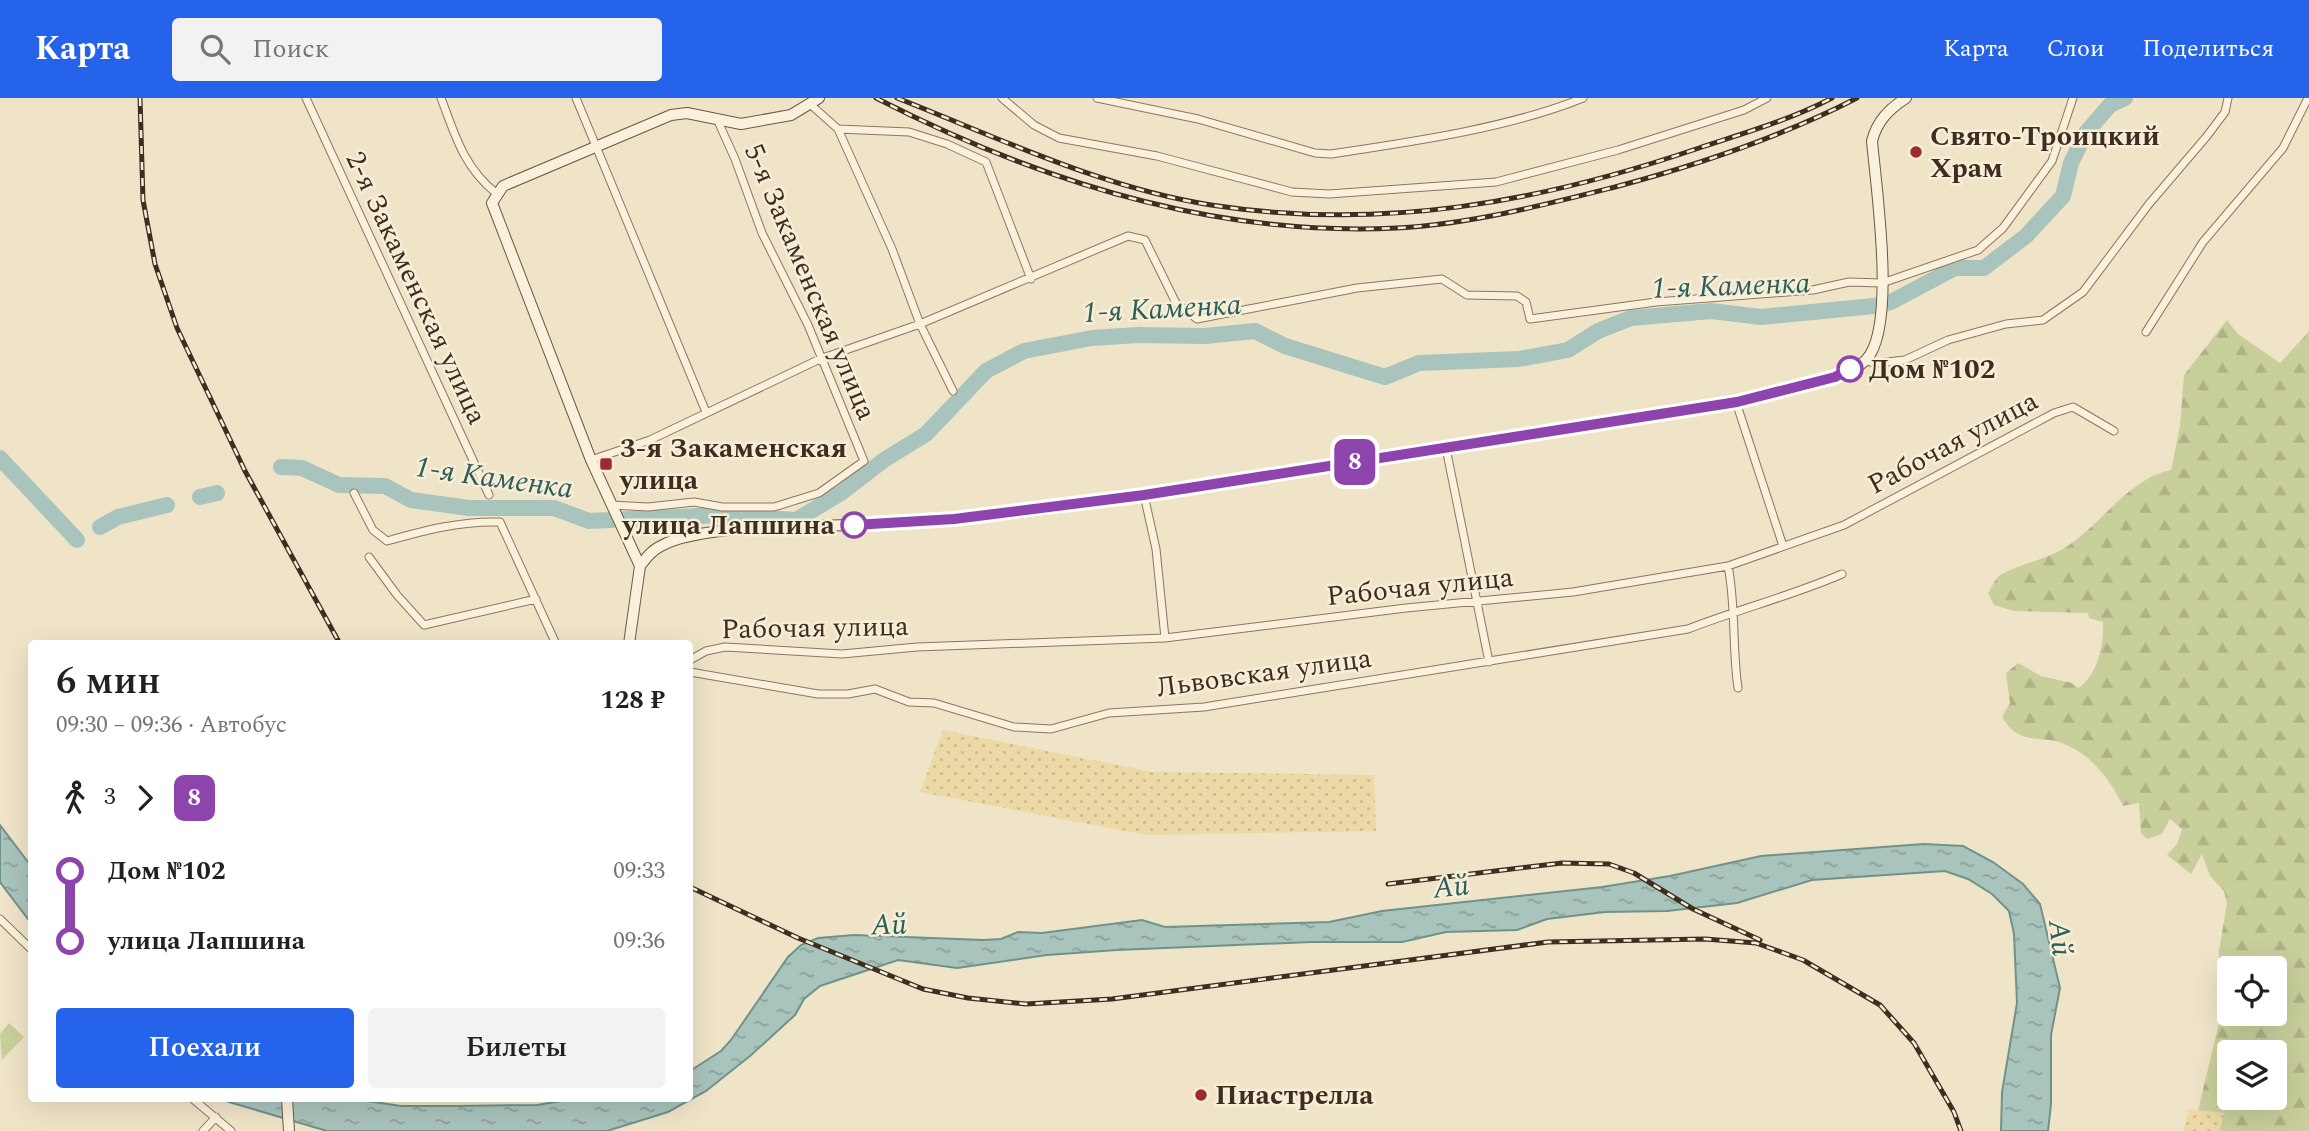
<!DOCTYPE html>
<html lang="ru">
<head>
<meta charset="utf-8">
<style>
  body { margin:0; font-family:Spectral,serif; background:#f2f2f2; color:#202124; height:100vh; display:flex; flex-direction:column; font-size:26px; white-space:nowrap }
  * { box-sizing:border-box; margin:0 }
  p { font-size:23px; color:#757577 }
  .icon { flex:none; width:38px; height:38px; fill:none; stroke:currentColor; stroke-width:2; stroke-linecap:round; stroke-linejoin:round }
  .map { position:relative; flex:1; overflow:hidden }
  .details { position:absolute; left:28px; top:542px; width:665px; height:462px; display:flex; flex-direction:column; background:#fff; border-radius:7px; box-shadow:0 7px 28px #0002 }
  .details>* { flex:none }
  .badge { padding:0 14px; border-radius:10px; font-size:24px; line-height:46px }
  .tools { position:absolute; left:2217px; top:858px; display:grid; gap:14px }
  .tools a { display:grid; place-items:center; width:70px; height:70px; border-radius:7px; background:#fff; box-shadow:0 7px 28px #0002; font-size:35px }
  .map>.badge { position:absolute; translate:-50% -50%; box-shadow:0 0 0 4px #fff }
  .legs { display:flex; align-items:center; gap:10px; height:77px; padding:0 28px; font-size:23px }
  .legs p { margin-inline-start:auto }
  .head { display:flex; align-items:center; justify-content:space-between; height:119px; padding:0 28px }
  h1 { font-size:38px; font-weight:600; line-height:52px }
  .button { display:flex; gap:14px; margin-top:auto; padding:14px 28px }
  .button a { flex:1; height:80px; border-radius:7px; background:#2563eb; color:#fff; font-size:28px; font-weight:600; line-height:80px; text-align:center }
  .button a+a { background:#f2f2f2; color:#202124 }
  ul { padding:0 28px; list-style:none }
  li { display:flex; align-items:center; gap:24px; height:70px; font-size:26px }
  li i { display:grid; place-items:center; width:10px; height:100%; margin:0 9px; background:currentColor }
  li i::after { content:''; width:18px; height:18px; margin:-9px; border:5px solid; border-radius:50%; background:#fff }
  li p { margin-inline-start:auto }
  li:first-child i { background:linear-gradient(#0000 50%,currentColor 0) }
  li:last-child i { background:linear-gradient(currentColor 50%,#0000 0) }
  header { display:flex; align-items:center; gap:42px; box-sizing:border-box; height:98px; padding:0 35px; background:#2563eb; color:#fff }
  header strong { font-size:33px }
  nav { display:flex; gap:38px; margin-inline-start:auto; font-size:24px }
  .search { width:490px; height:63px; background:#f2f2f2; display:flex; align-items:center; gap:18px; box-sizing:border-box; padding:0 24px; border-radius:7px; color:#757577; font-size:26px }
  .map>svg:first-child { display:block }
  .forest { fill:url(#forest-firs); fill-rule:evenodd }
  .sand { fill:url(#sand-dots) }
  .park { fill:#c9cf9b }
  .water { fill:url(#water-ripples); stroke:#6f938a; stroke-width:2 }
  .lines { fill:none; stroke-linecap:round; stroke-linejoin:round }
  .river { stroke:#a9c4bc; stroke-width:16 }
  .street-casing { stroke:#8d765c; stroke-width:9 }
  .secondary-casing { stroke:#6f573f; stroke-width:12 }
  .street { stroke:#faf1dc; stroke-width:7 }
  .secondary { stroke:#faf1dc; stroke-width:10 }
  .rail-casing { stroke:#3d2e20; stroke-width:5 }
  .rail { stroke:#f7eed8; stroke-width:2.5; stroke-dasharray:8; stroke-linecap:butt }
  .line-1-casing { stroke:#fff; stroke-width:16 }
  .line-1 { stroke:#8e44ad; stroke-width:10 }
  .poi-dot { fill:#9e2a2b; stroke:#f7eed8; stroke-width:2.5 }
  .stop-1-dot { fill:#fff; stroke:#8e44ad; stroke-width:3.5 }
  .labels { text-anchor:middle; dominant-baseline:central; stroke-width:5; stroke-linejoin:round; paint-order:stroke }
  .poi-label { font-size:28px; font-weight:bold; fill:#3d2e20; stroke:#f7eed8; text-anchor:start }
  .street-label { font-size:28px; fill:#3d2e20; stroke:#f7eed8 }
  .stop-label { font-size:28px; font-weight:bold; fill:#3d2e20; stroke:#f7eed8; text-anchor:start }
  .water-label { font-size:30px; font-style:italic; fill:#2f5d5a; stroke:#f7eed8 }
</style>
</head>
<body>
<header>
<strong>Карта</strong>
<div class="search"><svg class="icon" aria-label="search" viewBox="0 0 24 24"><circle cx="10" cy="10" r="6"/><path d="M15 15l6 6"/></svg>Поиск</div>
<nav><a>Карта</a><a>Слои</a><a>Поделиться</a></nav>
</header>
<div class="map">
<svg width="2309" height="1033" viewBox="0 0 2309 1033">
  <defs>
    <pattern id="forest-firs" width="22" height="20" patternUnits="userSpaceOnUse" patternTransform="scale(1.75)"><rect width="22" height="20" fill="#c9cf9b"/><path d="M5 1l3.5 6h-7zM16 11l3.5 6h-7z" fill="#aeb285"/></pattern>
    <pattern id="sand-dots" width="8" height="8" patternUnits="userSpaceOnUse" patternTransform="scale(1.75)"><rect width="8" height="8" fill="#ecd9a5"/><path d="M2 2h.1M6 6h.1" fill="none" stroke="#cbbb8e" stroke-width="1.8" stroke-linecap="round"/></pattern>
    <pattern id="water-ripples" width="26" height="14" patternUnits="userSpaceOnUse" patternTransform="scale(1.75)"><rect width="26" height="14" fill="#a9c4bc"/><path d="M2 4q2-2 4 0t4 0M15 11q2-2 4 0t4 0" fill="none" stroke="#8ba098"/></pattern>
  </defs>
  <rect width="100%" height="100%" fill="#f0e4c8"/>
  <path class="forest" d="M2227,222L2238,236L2280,265L2309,233V1033H2199L2197,1017L2219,925V853L2227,805L2224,793L2210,778L2202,756L2191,776L2167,757L2177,746L2182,731L2170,721L2162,736L2147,741L2141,735L2139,705L2123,708C2111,683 2091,656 2064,646C2038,635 2021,650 2002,619L2010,605L2006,575L2018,565L2041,578L2072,585L2078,590C2098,577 2104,546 2103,524L2089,520L2088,515L2014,513L1994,507L1988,495C1992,489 1995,481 2000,477C2021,465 2048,462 2069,447C2102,425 2130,380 2171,372L2180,328L2184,277ZM2230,870H2275V915H2230ZM2230,954H2275V999H2230Z"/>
  <path class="sand" d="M943,632L1152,674L1374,677L1376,733L1147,737L920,694Z
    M2189,1011L2224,1015L2220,1033H2183Z"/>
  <path class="park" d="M9,925L24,939L2,962L0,936Z"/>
  <path class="water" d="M0,727L31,768V825L0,784Z
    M1924,746L1963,748L1993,764L2023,786L2040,806L2060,890L2051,937V1006L2048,1033H2001L2002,994L2017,905L2014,836L2009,813L1992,796L1968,781L1945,773L1812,782L1737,805L1667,813L1605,814L1547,821L1517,832L1446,834L1402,844H1311L1117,852L1047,857L957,870L898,862L820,888L804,901L795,917L750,958L706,993L668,1014L607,1033H327L219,1001H354L401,1008H455L537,1007L573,1001H690V973L721,953L731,942L788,859L801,847L818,840L854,837L983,842L1001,841L1018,834L1042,835L1142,822L1165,829L1329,824L1382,813L1602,789L1670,778L1761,758Z"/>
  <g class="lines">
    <path class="river" d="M0,360L77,442
      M281,369L302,370L339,387L385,388L411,402L469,410H554L589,423L720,417L796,422L841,395L884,362L926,336L986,273L1024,253L1092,240L1138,237L1205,238L1255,233L1285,248L1385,279L1419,265L1519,261L1568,252L1598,233L1631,220L1711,213L1761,219L1874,208L1891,204L1955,170H1984L2026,138L2063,98L2071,65L2085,36L2110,7L2125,0
      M200,399L217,395
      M100,429L118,419L167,407"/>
    <g class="street-casing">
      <path id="street" d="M306,0L489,397
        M441,0C455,37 464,70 496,95
        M576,0L706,314
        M1002,0L1034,27L1059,40L1157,58L1292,94L1329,96L1496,84L1618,52L1744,12L1767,0
        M1097,0L1198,21L1315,55L1331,56C1411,44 1509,30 1583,0
        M810,6L838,31L892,151L920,226L953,293
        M838,31L909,34L947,46L986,64L1031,181
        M2146,234L2203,144L2283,50L2308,0
        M1865,263L1877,265L1905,262L1948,242L2006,226L2043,222L2083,194L2149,106L2207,38L2225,14L2228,0
        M1736,304L1783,448
        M1446,350L1489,564
        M591,362L650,342L820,261L920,226L1128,138L1145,142L1176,205L1197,221L1357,190L1442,181L1467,197L1517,198L1526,204L1530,221L1656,204L1813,192L1849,184L1882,185L1978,152L2003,130L2052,63L2073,0
        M354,395L373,432L387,443C426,432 460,423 500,424L556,546
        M1144,397L1156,451L1165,540
        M611,407L648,409L694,404L722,409H774L819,395L864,363L808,227L762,135L735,61L717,21
        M369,459L397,497L424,527L536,501
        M1728,468C1736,507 1732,549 1738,590
        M690,562L706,553L725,549L842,556L917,549L1165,540L1406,510L1573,494L1728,468L1844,427L2054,315L2073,309L2114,333
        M690,574L818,596H848L875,591L909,604L934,605L1014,629L1051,631L1109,615L1204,609L1688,531C1739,511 1791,498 1842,476
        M0,821L32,852
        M193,1001L231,1033
        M203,1033L216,1019"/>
    </g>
    <g class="secondary-casing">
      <path id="secondary" d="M640,468C646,460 652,452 661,448C704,424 835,429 889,426C997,421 1106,403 1212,386C1344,365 1476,345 1608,324C1659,316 1834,294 1866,262C1897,230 1876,89 1872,43C1877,23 1889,11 1906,0
        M629,546L640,468L591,362L492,105L503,88L671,17L687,15L741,26L791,17L819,0
        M287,1001L289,1033"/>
    </g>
    <use href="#street" class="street"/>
    <use href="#secondary" class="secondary"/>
    <g class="rail-casing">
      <path id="rail" d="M140,0L143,102L155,166L177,230L245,373L340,546
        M876,0C1038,83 1214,139 1397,130C1471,126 1544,107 1615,89C1698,67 1781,39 1857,0
        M897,0C999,40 1102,90 1211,107C1382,133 1538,105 1699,50C1744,35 1790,22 1832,0
        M1388,786L1562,765L1609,766L1634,775L1693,811L1760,842
        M690,789L798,840L923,891L968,900L1026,906L1112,901L1548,844L1705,841L1756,845L1803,862L1880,907L1914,945L1954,1014L1961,1033"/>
    </g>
    <use href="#rail" class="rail"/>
  </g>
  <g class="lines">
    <g class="line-1-casing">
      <path id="line-1" d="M854,427L954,421L1144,397L1737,304L1835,279L1850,271"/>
    </g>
    <use href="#line-1" class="line-1"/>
  </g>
  <g class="poi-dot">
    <circle cx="1916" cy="54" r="7"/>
    <rect x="599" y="359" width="14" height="14" rx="3.5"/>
    <circle cx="1201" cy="997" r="7"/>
  </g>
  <g class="stop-1-dot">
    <circle cx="1850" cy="271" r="12"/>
    <circle cx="854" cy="427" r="12"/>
  </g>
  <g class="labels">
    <g class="poi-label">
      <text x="1930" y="38">Свято-Троицкий<tspan x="1930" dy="32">Храм</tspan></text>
      <text x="620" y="350">3-я Закаменская<tspan x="620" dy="32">улица</tspan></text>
      <text x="1215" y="997">Пиастрелла</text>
    </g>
    <g class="street-label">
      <text transform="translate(810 184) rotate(67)">5-я Закаменская улица</text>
      <text transform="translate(416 190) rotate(65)">2-я Закаменская улица</text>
      <text transform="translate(1953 345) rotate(-28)">Рабочая улица</text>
      <text transform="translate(1420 489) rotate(-6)">Рабочая улица</text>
      <text transform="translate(815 530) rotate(-1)">Рабочая улица</text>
      <text transform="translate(1264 575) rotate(-8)">Львовская улица</text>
    </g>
    <g class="stop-label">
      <text x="1869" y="271">Дом №102</text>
      <text x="835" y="427" text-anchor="end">улица Лапшина</text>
    </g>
    <g class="water-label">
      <text transform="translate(1731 188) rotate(-2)">1-я Каменка</text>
      <text transform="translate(1162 211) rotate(-3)">1-я Каменка</text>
      <text transform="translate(494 380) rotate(8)">1-я Каменка</text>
      <text transform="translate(1451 789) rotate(-6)">Ай</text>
      <text transform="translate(889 827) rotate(-2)">Ай</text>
      <text transform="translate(2060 840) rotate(83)">Ай</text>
    </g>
  </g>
</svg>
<div class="tools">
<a><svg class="icon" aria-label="locate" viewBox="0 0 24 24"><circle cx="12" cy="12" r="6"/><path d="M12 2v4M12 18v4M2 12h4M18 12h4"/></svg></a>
<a><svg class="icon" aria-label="layers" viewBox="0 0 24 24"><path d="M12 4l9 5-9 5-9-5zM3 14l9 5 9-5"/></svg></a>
</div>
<b class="badge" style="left:1355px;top:364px;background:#8e44ad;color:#fff">8</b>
<section class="details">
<div class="head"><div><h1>6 мин</h1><p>09:30 – 09:36 · Автобус</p></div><b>128 ₽</b></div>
<div class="legs"><svg class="icon" aria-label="walk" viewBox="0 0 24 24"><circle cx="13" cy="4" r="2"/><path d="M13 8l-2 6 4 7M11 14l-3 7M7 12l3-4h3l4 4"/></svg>3<svg class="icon" aria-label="forward" viewBox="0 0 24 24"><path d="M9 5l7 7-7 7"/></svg><b class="badge" style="background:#8e44ad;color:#fff">8</b></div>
<ul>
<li><i style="color:#8e44ad"></i><b>Дом №102</b><p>09:33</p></li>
<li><i style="color:#8e44ad"></i><b>улица Лапшина</b><p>09:36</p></li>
</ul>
<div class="button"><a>Поехали</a><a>Билеты</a></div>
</section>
</div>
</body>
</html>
